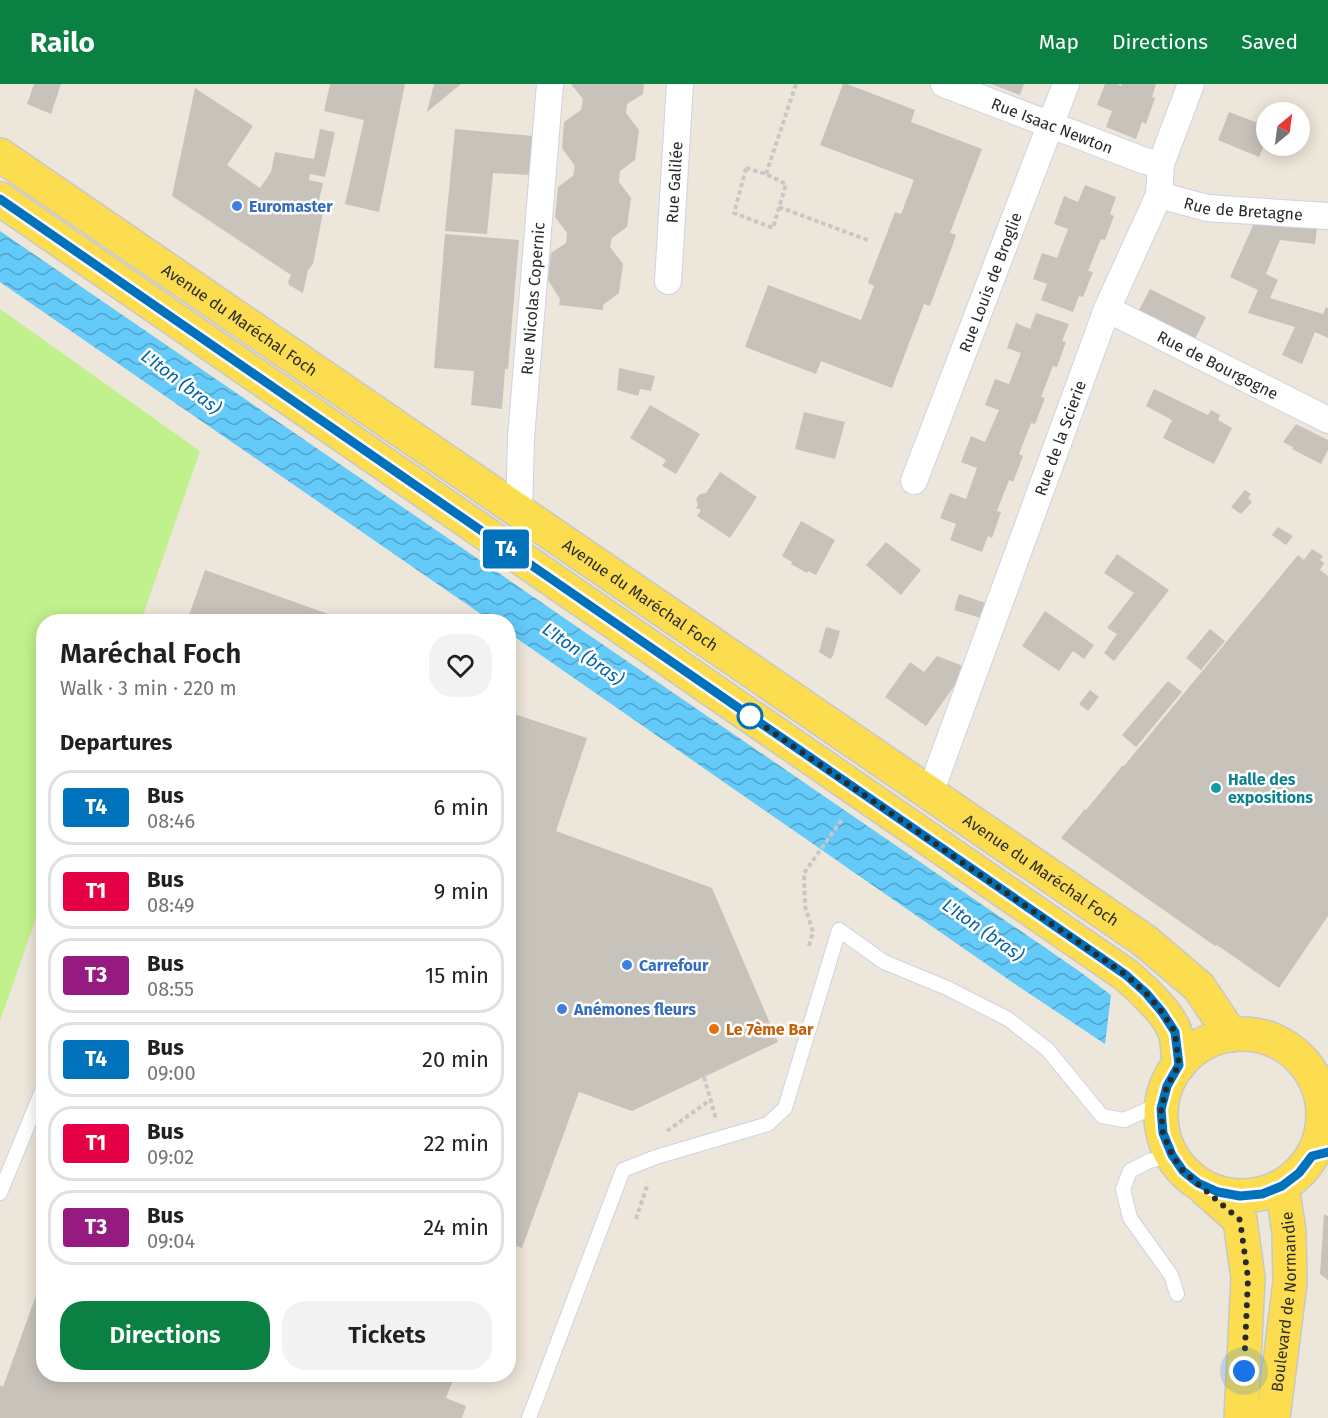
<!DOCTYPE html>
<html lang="en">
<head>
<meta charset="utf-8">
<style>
  body { margin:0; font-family:"Fira Sans",sans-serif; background:#f2f2f2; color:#202124; height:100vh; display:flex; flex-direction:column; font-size:22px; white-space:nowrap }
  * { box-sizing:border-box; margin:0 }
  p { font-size:20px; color:#757577 }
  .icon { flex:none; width:33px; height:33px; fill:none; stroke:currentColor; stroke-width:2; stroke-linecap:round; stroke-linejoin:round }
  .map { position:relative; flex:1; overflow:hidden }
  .drawer { position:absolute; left:36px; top:530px; width:480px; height:768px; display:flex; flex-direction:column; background:#fff; border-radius:24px; box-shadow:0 3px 15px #0003 }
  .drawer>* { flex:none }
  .badge { padding:0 12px; border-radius:4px; font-size:21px; line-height:39px }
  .needle { width:39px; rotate:29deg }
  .tools { position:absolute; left:1256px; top:18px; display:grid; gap:12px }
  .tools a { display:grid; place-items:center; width:54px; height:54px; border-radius:50%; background:#fff; box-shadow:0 3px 15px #0003; font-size:30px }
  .you { position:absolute; width:30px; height:30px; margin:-15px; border:4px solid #fff; border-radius:50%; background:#1a73e8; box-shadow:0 0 0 9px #1a73e833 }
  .map>.badge { position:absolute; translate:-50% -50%; box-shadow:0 0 0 3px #fff }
  h2 { padding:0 24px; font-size:22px; line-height:54px }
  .round { display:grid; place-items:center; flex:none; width:63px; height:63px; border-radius:24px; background:#f2f2f2 }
  .headline { display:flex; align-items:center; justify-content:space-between; height:102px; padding:0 24px }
  h1 { font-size:28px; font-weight:600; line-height:45px }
  .cta { display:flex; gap:12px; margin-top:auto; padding:12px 24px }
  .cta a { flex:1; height:69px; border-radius:24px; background:#0b8043; color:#fff; font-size:24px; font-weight:600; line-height:69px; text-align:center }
  .cta a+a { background:#f2f2f2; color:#202124 }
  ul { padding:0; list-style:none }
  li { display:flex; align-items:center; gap:18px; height:75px; margin:0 12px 9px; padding:0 12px; border:3px solid #e0e0e0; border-radius:24px }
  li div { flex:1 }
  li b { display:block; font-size:22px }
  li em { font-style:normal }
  li .badge { min-width:66px; font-weight:700; text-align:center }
  header { display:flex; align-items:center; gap:36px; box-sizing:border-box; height:84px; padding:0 30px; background:#0b8043; color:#fff }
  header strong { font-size:28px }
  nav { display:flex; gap:33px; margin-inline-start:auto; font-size:21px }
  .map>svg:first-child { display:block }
  .pitch { fill:#c1f18c }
  .water { fill:url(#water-waves) }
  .building { fill:#c8c3ba }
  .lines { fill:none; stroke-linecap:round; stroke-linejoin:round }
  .lane-casing { stroke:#cfd2e4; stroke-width:16 }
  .street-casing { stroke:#cfd2e4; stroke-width:28 }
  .primary-casing { stroke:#c8c8c8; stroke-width:36 }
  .path { stroke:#c8c8c8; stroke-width:4; stroke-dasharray:4.5 3; stroke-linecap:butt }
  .lane { stroke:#fff; stroke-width:14 }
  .street { stroke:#fff; stroke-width:26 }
  .primary { stroke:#fddd50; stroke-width:33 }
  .line-casing { stroke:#fff; stroke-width:14 }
  .line { stroke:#0072bc; stroke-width:9 }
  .walk { stroke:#2a2a2a; stroke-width:6; stroke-dasharray:0 10.8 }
  .shop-dot { fill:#3f7fe0; stroke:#fff; stroke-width:2 }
  .stop-dot { fill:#fff; stroke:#0072bc; stroke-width:3 }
  .culture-dot { fill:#0f9aa8; stroke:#fff; stroke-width:2 }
  .food-dot { fill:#e8710a; stroke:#fff; stroke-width:2 }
  .labels { text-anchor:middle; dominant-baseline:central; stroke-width:5; stroke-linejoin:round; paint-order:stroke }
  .street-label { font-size:16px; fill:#2a2a2a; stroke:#fff }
  .shop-label { font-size:16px; font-weight:bold; fill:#366cbe; stroke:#fff; text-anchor:start }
  .culture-label { font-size:16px; font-weight:bold; fill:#0d838f; stroke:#fff; text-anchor:start }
  .food-label { font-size:16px; font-weight:bold; fill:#c56008; stroke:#fff; text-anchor:start }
  .water-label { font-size:18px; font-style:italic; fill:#0265a6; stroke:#fff }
</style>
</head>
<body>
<header>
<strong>Railo</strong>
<nav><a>Map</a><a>Directions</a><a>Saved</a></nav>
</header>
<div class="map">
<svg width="1328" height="1334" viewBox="0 0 1328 1334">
  <defs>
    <pattern id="water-waves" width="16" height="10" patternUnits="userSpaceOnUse" patternTransform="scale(1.5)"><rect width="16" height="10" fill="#63caf9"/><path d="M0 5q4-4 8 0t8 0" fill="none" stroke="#52a4ca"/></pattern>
  </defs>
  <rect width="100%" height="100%" fill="#ede6da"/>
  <path class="pitch" d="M0,225L200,367L141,537H44L43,814L0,937Z"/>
  <path class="water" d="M0,147L1079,887L1111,911L1105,960L1015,900L509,549L508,537H491L0,198Z"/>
  <path class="building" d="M34,0H61L51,30L27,20Z
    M330,0H405L379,128L345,120L364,36L324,27Z
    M434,0H461L427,28Z
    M571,0H644L643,10L627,20L626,29L639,46L635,76L620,87L619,98L631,114L627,143L612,154L610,163L623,180L619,209L603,221V226L559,221L560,215L548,196L551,169L566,159L567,149L555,133L558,103L573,92L575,82L562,64L564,38L581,26L583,15Z
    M843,0H847L915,26L911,38L982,65L950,149L956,151L952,163L930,222L924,220L892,304L821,277L816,290L745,263L768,201L861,236L874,202L868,199L872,188L895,128L901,130L914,96L820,61Z
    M991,0H1024L1020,11Z
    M1105,0H1117L1121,2L1122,0H1156L1152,13L1155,14L1146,40L1142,38L1136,55L1106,43L1112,27L1097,21Z
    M195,4L253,42L227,81L260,104L271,88L275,68L314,75L320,45L335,48L325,93L310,90L309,96L323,99L319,117L325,118L313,180L308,186L303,209L289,201L288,198L291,191L172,112Z
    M1229,28L1266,42V56L1259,73L1218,56Z
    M455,45L533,52L530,91L493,89L487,150L445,147Z
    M1085,101L1116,113L1110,130L1114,132L1105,156L1101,155L1088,187L1093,188L1083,213L1079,212L1073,228L1041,216L1047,200L1033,195L1042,169L1057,174L1068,145L1054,140L1064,112L1078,118Z
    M1254,139L1317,144L1315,160L1280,156L1266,190L1278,196L1270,214L1323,230L1326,223L1328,224V254L1315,248L1302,280L1282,271L1295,243L1248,229L1258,206L1230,193Z
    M445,150L519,156L508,285H505L502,325L471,321L474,287L434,284Z
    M1150,205L1206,233L1193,259L1137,230Z
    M1036,229L1069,240L1062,257L1066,258L1057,283L1053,282L1041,313L1045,314L1035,340L1031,339L1019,370L1023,372L1013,398L1009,396L997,427L1001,428L992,454L988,452L982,468L950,456L956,440L940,434L950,409L966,415L977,384L961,378L971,352L985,358L999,326L985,321L995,295L1009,300L1021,269L1007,264L1016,239L1030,245Z
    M619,284L655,292L651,307L640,305L638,312L617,306Z
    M1154,305L1208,331L1211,326L1220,331L1218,336L1232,344L1214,380L1163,354L1172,336L1146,322Z
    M650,321L700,350L676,390L662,382L666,376L630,354Z
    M804,328L845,338L835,375L795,365Z
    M1296,340L1328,356V366L1321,380L1292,365L1293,363L1283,358Z
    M720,388L757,413L730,454L697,432L701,426L696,424L698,421L696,415L700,410L706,409Z
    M1245,406L1251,410L1248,414L1252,418L1241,430L1231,423Z
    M801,437L835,456L816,491L808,487L807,489L791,480L792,478L782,472Z
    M1278,443L1293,452L1286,461L1272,451Z
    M886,458L921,486L901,511L866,481Z
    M1312,465L1323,472L1320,476L1324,479L1320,486L1328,492V832L1279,904L1217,861L1215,862L1061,754L1085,725L1086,726L1122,682H1124L1298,471L1304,476Z
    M1117,470L1169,506L1114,577L1104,569L1117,550L1107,544L1134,509L1104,489Z
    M205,486L348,537H187Z
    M959,510L986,519L981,534L954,526Z
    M1045,527L1094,561L1084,575L1073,567L1059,587L1022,562Z
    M826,543L840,547L833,572L830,575L819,568Z
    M1210,545L1225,557L1201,586L1186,574Z
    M937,572L963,582L957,598L926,642L885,613L910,578L924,588Z
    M1168,597L1182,608L1136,663L1122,651Z
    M1090,606L1099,613L1088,627L1079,620Z
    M508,628L587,654L556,747L712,804L778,958L632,1027L579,1008L522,1164L508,1159Z
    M1324,1130L1328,1132V1196L1320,1190Z
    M43,1192L44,1290H455L446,1314L466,1322L462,1334H0V1301L3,1303Z"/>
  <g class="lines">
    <g class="lane-casing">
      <path id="lane" d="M1172,1071L1149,1077L1130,1087L1123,1105L1130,1134L1171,1191L1177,1210
        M0,1109L44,1002
        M529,1334L623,1086L656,1073L768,1040L785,1024L839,846L884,878L947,904L1008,935L1048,966L1102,1032L1124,1036L1149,1025L1166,1002"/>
    </g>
    <g class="street-casing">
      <g id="street">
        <path id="s1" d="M944,0L1145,77L1161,80"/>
        <path id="s2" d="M1159,111L1207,124L1328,132"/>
        <path id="s3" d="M668,197L680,0"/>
        <path id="s4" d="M1107,225L1328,336"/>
        <path id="s5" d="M914,397L1066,0"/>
        <path id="s6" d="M519,428L521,354L550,0"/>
        <path id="s7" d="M930,709L1107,225L1159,111L1161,80L1191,0"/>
      </g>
    </g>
    <g class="primary-casing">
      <g id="primary">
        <path id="s8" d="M0,71L1145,857L1199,903L1231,951"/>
        <path d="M0,115L1126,891C1142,905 1168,928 1175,948C1178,957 1178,971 1179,981"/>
        <circle cx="1242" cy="1031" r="81"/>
        <path d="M1206,1106L1240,1136L1248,1194L1241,1334"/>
        <path id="s9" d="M1273,1334L1290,1198L1289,1148L1282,1102"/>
      </g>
    </g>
    <path class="path" d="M746,84L766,90L786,100L773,144L734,129Z
      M766,90L796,0
      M779,123L870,157
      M809,862L813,848L805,822L804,789L843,734
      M704,993L716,1035
      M667,1047L710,1016
      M636,1135L648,1099"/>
    <use href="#lane" class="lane"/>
    <use href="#street" class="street"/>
    <use href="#primary" class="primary"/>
  </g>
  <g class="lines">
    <g class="line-casing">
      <path id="line" d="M0,115L1126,891L1146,909L1162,928L1175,948L1179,981L1167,1002L1161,1025L1163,1049L1172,1071L1183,1087L1198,1099L1218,1108L1240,1112L1262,1110L1282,1102L1299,1089L1312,1072L1328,1068"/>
    </g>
    <use href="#line" class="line"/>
    <path class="walk" d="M750,632L745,629L1126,891L1146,909L1162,928L1175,948L1179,981L1167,1002L1161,1025L1163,1049L1172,1071L1183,1087L1240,1136L1248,1194L1244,1287"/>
  </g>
  <g class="shop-dot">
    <circle cx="237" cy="122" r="6"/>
    <circle cx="627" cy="881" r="6"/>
    <circle cx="562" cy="925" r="6"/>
  </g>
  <circle class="stop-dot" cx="750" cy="632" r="12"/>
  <circle class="culture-dot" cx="1216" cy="704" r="6"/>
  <circle class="food-dot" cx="714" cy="945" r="6"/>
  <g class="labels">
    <g class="street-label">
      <text stroke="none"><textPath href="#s1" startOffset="116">Rue Isaac Newton</textPath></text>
      <text stroke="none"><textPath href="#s3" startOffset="99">Rue Galilée</textPath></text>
      <text stroke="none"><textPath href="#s2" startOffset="86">Rue de Bretagne</textPath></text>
      <text stroke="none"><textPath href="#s5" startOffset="213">Rue Louis de Broglie</textPath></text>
      <text stroke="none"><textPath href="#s6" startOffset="214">Rue Nicolas Copernic</textPath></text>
      <text stroke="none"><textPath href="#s8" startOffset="291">Avenue du Maréchal Foch</textPath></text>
      <text stroke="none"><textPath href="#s4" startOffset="124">Rue de Bourgogne</textPath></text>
      <text stroke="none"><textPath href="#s7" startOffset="378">Rue de la Scierie</textPath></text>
      <text stroke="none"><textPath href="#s8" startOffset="777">Avenue du Maréchal Foch</textPath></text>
      <text stroke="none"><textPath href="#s8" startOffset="1263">Avenue du Maréchal Foch</textPath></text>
      <text stroke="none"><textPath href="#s9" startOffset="117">Boulevard de Normandie</textPath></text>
    </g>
    <g class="shop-label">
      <text x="249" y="122">Euromaster</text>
      <text x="639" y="881">Carrefour</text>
      <text x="574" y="925">Anémones fleurs</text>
    </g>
    <g class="culture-label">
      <text x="1228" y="695">Halle des<tspan x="1228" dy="18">expositions</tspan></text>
    </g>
    <g class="food-label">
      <text x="726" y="945">Le 7ème Bar</text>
    </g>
    <g class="water-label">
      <text transform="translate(181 298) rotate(37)">L'Iton (bras)</text>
      <text transform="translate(583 570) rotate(35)">L'Iton (bras)</text>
      <text transform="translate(983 846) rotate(35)">L'Iton (bras)</text>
    </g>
  </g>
</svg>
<div class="tools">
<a><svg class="needle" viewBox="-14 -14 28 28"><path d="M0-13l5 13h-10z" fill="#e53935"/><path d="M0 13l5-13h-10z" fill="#757577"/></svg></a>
</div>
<div class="you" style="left:1244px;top:1287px"></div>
<b class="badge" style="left:506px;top:465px;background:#0072bc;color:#fff">T4</b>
<section class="drawer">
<div class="headline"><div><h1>Maréchal Foch</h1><p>Walk · 3 min · 220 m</p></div><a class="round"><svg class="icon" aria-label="heart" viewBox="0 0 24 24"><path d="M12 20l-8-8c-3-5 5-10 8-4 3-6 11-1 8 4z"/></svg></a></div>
<h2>Departures</h2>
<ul>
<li><span class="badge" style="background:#0072bc;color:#fff">T4</span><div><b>Bus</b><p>08:46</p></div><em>6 min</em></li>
<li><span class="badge" style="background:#e50046;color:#fff">T1</span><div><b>Bus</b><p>08:49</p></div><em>9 min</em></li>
<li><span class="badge" style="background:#951b81;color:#fff">T3</span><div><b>Bus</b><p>08:55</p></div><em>15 min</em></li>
<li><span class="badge" style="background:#0072bc;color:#fff">T4</span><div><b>Bus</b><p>09:00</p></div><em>20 min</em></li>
<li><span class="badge" style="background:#e50046;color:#fff">T1</span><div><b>Bus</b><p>09:02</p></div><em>22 min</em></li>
<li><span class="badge" style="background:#951b81;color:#fff">T3</span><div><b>Bus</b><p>09:04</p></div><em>24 min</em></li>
</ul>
<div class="cta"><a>Directions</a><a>Tickets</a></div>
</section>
</div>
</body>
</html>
